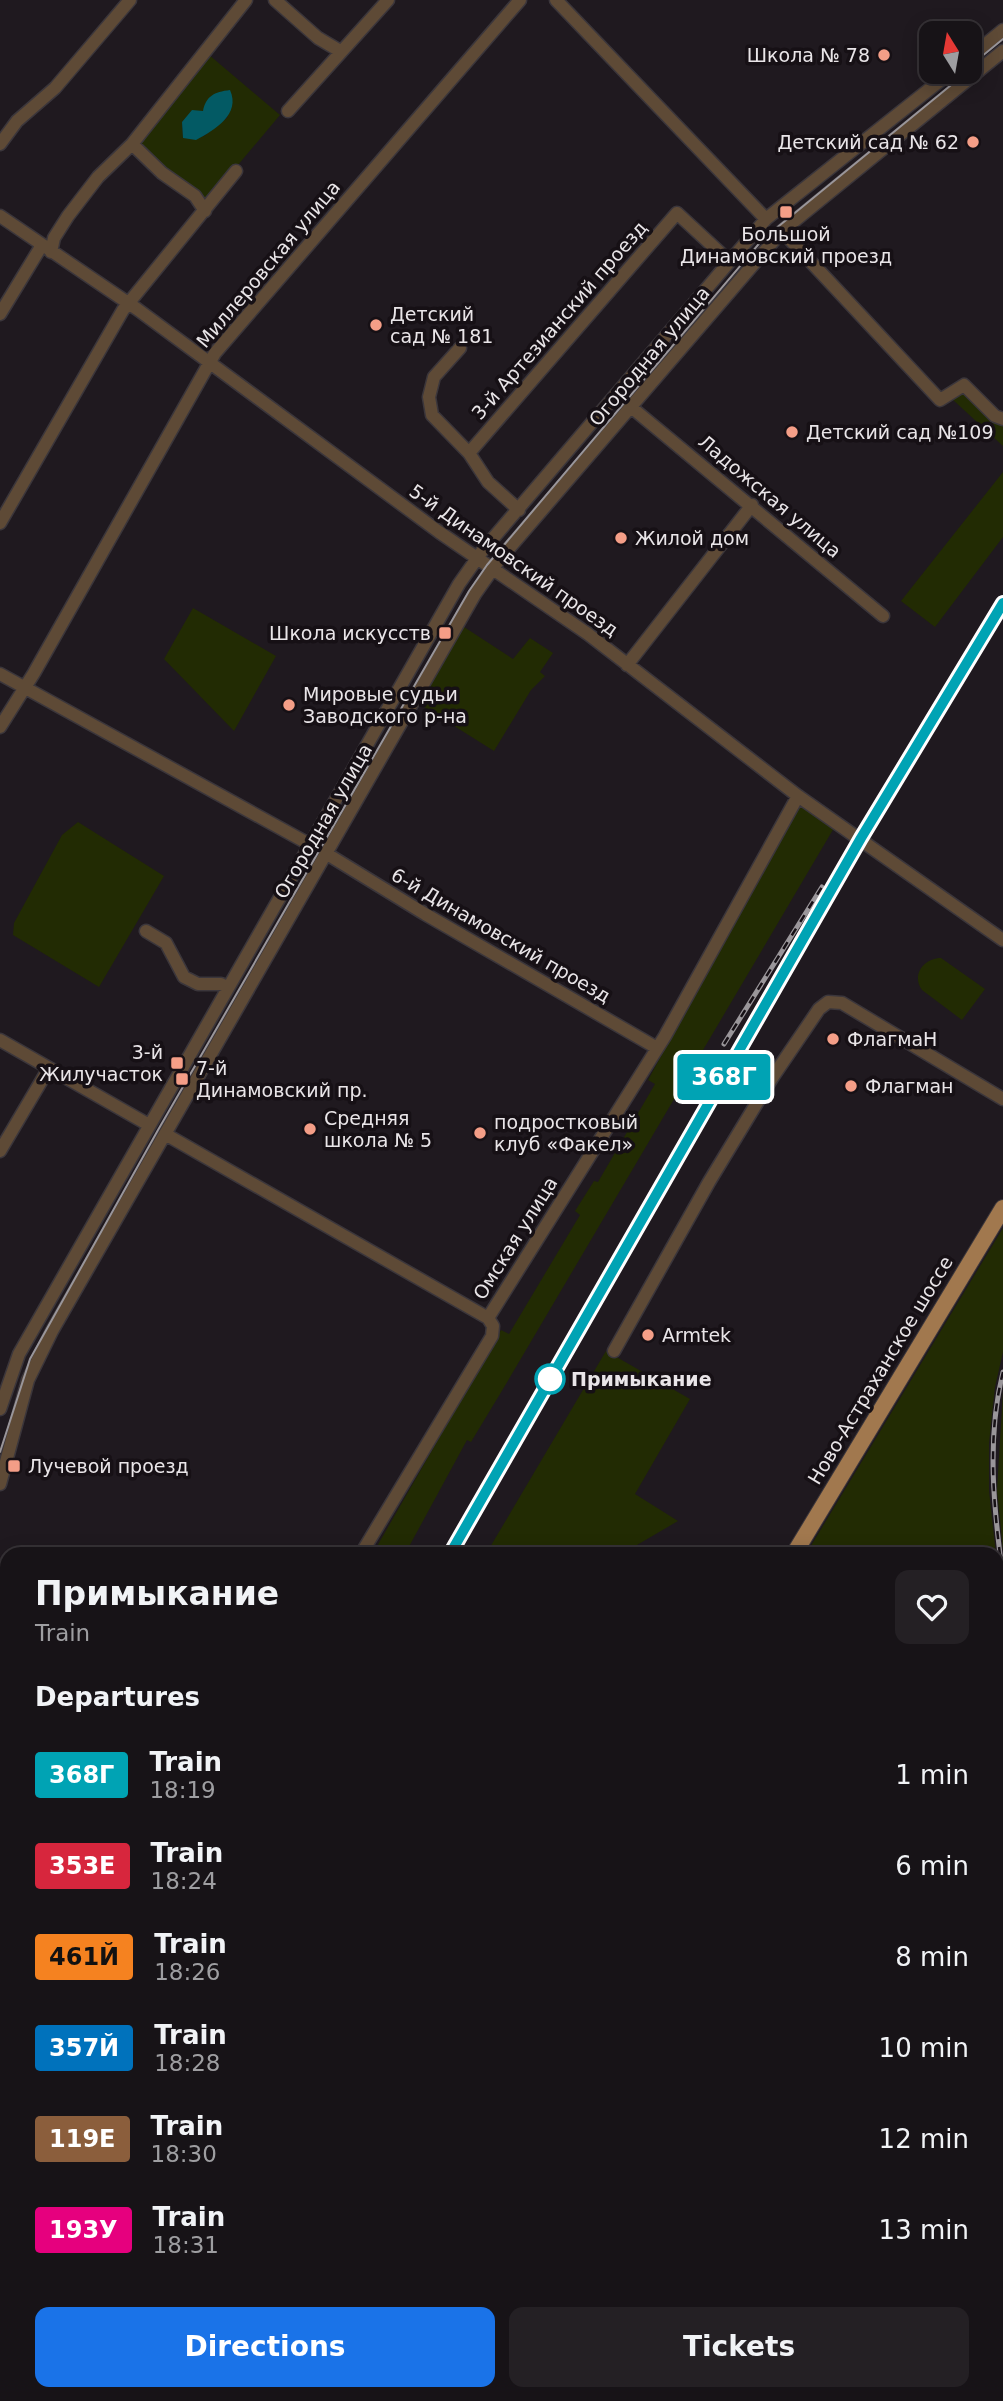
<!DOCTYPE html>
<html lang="en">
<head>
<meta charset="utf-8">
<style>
  body { margin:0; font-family:"DejaVu Sans",sans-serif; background:#242024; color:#f1f3f6; height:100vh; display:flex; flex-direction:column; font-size:26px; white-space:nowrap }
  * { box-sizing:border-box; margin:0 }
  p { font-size:23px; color:#9e9ea1 }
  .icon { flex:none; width:38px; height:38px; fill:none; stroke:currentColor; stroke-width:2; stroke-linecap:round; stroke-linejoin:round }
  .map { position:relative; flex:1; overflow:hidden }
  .panel { position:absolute; left:0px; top:1547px; width:1004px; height:854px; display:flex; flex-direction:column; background:#171317; border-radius:21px 21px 0 0; box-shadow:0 4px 18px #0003,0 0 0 2px #363236 }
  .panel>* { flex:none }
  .badge { padding:0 14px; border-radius:5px; font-size:24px; line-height:46px }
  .needle { width:46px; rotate:349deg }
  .tools { position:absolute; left:919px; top:21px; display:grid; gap:14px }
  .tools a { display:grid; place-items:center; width:63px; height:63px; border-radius:14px; background:#171317; box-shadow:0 4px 18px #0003,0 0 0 2px #363236; font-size:35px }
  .map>.badge { position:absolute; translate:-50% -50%; box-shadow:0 0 0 4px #fff }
  h2 { padding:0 35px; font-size:26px; line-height:63px }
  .round { display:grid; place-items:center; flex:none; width:74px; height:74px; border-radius:14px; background:#242024 }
  .head { display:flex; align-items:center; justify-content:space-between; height:119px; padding:0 35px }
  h1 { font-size:33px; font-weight:700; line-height:52px }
  .button { display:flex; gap:14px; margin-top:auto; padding:14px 35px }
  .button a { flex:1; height:80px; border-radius:14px; background:#1a73e8; color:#fff; font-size:28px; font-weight:700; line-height:80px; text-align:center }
  .button a+a { background:#242024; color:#f1f3f6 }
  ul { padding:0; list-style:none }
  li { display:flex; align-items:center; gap:21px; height:91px; padding:0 35px }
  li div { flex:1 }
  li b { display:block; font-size:26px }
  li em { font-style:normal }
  li .badge { min-width:77px; font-weight:700; text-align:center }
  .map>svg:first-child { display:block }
  .green { fill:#222b03; fill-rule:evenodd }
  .water { fill:#035a64 }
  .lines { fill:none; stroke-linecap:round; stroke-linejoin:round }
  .stream { stroke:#035a64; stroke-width:2.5 }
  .minor-casing { stroke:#3b363b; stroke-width:15 }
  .major-casing { stroke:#3b363b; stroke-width:18 }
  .minor { stroke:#5e4a36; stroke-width:12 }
  .major { stroke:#a1784e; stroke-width:16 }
  .tram { stroke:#9a969a; stroke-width:2 }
  .rail-casing { stroke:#9a969a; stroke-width:5 }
  .rail { stroke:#161015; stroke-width:2.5; stroke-dasharray:8; stroke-linecap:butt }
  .line-casing { stroke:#fff; stroke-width:16 }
  .line { stroke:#00a3b4; stroke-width:10 }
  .poi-dot { fill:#f49e87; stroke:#161015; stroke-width:2.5 }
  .stop-dot { fill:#fff; stroke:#00a3b4; stroke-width:3.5 }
  .labels { text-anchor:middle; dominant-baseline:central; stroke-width:7; stroke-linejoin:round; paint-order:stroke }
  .poi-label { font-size:19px; fill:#e9e5e8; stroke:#161015; text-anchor:start }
  .street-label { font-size:19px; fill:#e9e5e8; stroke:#161015 }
  .stop-label { font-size:19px; font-weight:bold; fill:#e9e5e8; stroke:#161015; text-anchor:start }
</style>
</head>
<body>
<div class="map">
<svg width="1003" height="2401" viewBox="0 0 1003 2401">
  <rect width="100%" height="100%" fill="#1f191f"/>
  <path class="green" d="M208,54L280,115L206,203L139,147L140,137ZM192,111L228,117L204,136L183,138L182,122Z
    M962,389L1003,423V446L951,398Z
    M1003,472V537L935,627L901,601Z
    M193,608L276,656L234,731L164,659Z
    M461,625L513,659L530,638L553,653L540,672L545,676L531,690L494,751L416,702Z
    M801,808L807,809L834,828L503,1389L471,1442L467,1440L405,1554H387L376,1548L501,1330L509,1334L580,1215L575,1211L594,1181L598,1182L655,1084L648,1080L796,810Z
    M78,822L164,876L99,987L13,935L14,923L62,835Z
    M941,958L985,989L962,1020L922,990C911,975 924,958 941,958Z
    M1003,1228V1352L995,1387L989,1443V1491L996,1554H806Z
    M606,1351L690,1399L635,1494L678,1521L637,1545L640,1554H486Z
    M1003,1391V1550L997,1490Z
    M998,1567L1003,1608V2102L998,2107Z
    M7,2390V2394H88L83,2401H3Z"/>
  <path class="water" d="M230,90C241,114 215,130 196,140L183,138L182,122L192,110L203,111C206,96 214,92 230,90Z"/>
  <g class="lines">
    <path class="stream" d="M998,2211L1003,2213"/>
    <g class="minor-casing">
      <path id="minor" d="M275,0L318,38L340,51
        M556,0L766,219
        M970,57L1003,30
        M288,111L388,0
        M0,144L17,121L55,88L130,0
        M132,144L162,173L195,196L205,211
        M0,216L137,309L439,532L588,634L798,796L1003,940
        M782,231L940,400L964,385L995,416L1003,419
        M51,252L54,238L68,216L98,177L132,144L246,0
        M0,314L42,245
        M460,348L434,377L429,397L432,415L469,453L488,482L519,510
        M631,407L883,616
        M469,453L677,213L729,261
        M0,523L123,310L236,171
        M627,665L752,505
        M0,674L309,844
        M0,727L34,673L215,353L520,0
        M327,854L425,914L657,1048
        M146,931L166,943L184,977L198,984H221L227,987
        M0,1040L149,1125
        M165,1134L488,1318
        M0,1151L49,1068
        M614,1351L709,1182L772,1078L819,1009L828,1002L842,1003L1003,1099
        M0,1409L19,1354L459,584L483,550L766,219L951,72
        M0,1484L28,1380L52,1331L475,594L499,560L782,231L1003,51
        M361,1554L492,1336L493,1326L488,1318L665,1036L798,796
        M665,2394L677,2401
        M883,2401L898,2397"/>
    </g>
    <g class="major-casing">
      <path id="major" d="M794,1554L1003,1208
        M275,2401L280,2394"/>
    </g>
    <use href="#minor" class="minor"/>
    <use href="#major" class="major"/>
    <path class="tram" d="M970,66L1003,39
      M0,1452L30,1359L158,1130L469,591L487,565L763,239L967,72"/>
    <g class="rail-casing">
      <path id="rail" d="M724,1044L822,887
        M1003,1372C986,1440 994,1510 1003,1578
        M450,1554L861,838L1003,603
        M0,2355L7,2338"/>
    </g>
    <use href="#rail" class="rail"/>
  </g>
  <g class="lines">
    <g class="line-casing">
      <path id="line" d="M450,1554L861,838L1003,603"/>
    </g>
    <use href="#line" class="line"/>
  </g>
  <g class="poi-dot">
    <circle cx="884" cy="55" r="7"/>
    <circle cx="973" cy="142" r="7"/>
    <rect x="779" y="205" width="14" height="14" rx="3.5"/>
    <circle cx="376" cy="325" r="7"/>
    <circle cx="792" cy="432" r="7"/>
    <circle cx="621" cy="538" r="7"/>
    <rect x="438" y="626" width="14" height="14" rx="3.5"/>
    <circle cx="289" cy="705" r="7"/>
    <circle cx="833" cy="1039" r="7"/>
    <rect x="170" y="1056" width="14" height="14" rx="3.5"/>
    <rect x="175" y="1072" width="14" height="14" rx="3.5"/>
    <circle cx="851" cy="1086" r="7"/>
    <circle cx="310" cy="1129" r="7"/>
    <circle cx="480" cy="1133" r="7"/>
    <circle cx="648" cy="1335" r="7"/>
    <rect x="7" y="1459" width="14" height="14" rx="3.5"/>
  </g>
  <circle class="stop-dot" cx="550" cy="1379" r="14"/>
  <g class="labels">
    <g class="poi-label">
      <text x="870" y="55" text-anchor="end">Школа № 78</text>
      <text x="959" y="142" text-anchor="end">Детский сад № 62</text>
      <text x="786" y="234" text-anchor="middle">Большой<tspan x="786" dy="22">Динамовский проезд</tspan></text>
      <text x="390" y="314">Детский<tspan x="390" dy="22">сад № 181</tspan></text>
      <text x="806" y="432">Детский сад №109</text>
      <text x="635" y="538">Жилой дом</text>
      <text x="431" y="633" text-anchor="end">Школа искусств</text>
      <text x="303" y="694">Мировые судьи<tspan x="303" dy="22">Заводского р-на</tspan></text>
      <text x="847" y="1039">ФлагмаН</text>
      <text x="163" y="1052" text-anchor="end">3-й<tspan x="163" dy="22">Жилучасток</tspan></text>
      <text x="196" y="1068">7-й<tspan x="196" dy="22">Динамовский пр.</tspan></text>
      <text x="865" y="1086">Флагман</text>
      <text x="324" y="1118">Средняя<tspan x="324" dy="22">школа № 5</tspan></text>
      <text x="494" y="1122">подростковый<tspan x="494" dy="22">клуб «Факел»</tspan></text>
      <text x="662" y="1335">Armtek</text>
      <text x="28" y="1466">Лучевой проезд</text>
    </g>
    <g class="street-label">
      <text transform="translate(268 264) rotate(-50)">Миллеровская улица</text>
      <text transform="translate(559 320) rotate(-49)">3-й Артезианский проезд</text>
      <text transform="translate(649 356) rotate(-50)">Огородная улица</text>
      <text transform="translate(770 496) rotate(40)">Ладожская улица</text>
      <text transform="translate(514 560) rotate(35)">5-й Динамовский проезд</text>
      <text transform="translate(323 821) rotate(-60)">Огородная улица</text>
      <text transform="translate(501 935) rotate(30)">6-й Динамовский проезд</text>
      <text transform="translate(515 1238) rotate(-58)">Омская улица</text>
      <text transform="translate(880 1370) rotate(-59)">Ново-Астраханское шоссе</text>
    </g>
    <g class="stop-label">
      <text x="571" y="1379">Примыкание</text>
    </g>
  </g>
</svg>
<div class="tools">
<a><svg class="needle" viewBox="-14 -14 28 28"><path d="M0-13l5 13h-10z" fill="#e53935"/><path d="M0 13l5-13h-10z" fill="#9e9ea1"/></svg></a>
</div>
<b class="badge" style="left:724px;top:1077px;background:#00a3b4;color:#fff">368Г</b>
<section class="panel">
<div class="head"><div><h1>Примыкание</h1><p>Train</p></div><a class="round"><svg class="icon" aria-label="heart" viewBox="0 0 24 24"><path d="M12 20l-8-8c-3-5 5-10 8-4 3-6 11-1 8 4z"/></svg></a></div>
<h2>Departures</h2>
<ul>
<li><span class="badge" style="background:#00a3b4;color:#fff">368Г</span><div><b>Train</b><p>18:19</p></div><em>1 min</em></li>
<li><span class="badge" style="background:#d7263d;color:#fff">353Е</span><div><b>Train</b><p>18:24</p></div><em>6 min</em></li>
<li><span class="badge" style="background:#f58220;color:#111">461Й</span><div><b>Train</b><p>18:26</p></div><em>8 min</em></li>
<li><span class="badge" style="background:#0072bc;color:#fff">357Й</span><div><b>Train</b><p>18:28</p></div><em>10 min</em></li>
<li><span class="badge" style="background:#8b5e3c;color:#fff">119Е</span><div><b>Train</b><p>18:30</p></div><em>12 min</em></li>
<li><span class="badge" style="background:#e6007e;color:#fff">193У</span><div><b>Train</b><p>18:31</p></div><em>13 min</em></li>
</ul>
<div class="button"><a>Directions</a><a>Tickets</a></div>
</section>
</div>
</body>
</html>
